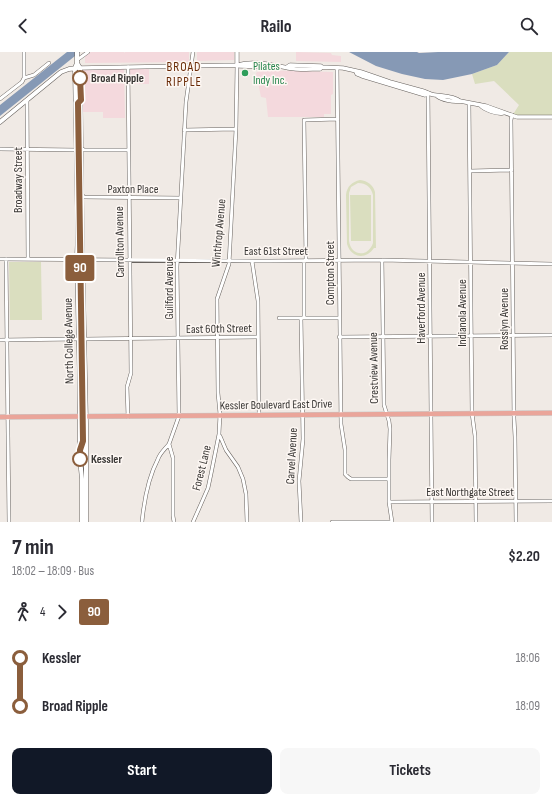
<!DOCTYPE html>
<html lang="en">
<head>
<meta charset="utf-8">
<style>
  body { margin:0; font-family:"Sofia Sans Condensed",sans-serif; background:#f7f7f7; color:#2b2b33; height:100vh; display:flex; flex-direction:column; font-size:15px; white-space:nowrap }
  * { box-sizing:border-box; margin:0 }
  p { font-size:13px; color:#7c7c81 }
  .icon { flex:none; width:22px; height:22px; fill:none; stroke:currentColor; stroke-width:2; stroke-linecap:round; stroke-linejoin:round }
  .map { position:relative; height:470px; overflow:hidden }
  .drawer { display:flex; flex-direction:column; background:#fff; flex:1 }
  .drawer>* { flex:none }
  .badge { padding:0 8px; border-radius:3px; font-size:14px; line-height:26px }
  .map>.badge { position:absolute; translate:-50% -50%; box-shadow:0 0 0 2px #fff }
  .legs { display:flex; align-items:center; gap:6px; height:44px; padding:0 12px; font-size:13px }
  .legs p { margin-inline-start:auto }
  .head { display:flex; align-items:center; justify-content:space-between; height:68px; padding:0 12px }
  h1 { font-size:22px; font-weight:700; line-height:30px }
  .cta { display:flex; gap:8px; margin-top:auto; padding:8px 12px }
  .cta a { flex:1; height:46px; border-radius:8px; background:#111827; color:#fff; font-size:16px; font-weight:700; line-height:46px; text-align:center }
  .cta a+a { background:#f7f7f7; color:#2b2b33 }
  ul { padding:0 12px; list-style:none }
  li { display:flex; align-items:center; gap:14px; height:48px; font-size:15px }
  li i { display:grid; place-items:center; width:6px; height:100%; margin:0 5px; background:currentColor }
  li i::after { content:''; width:10px; height:10px; margin:-5px; border:3px solid; border-radius:50%; background:#fff }
  li p { margin-inline-start:auto }
  li:first-child i { background:linear-gradient(#0000 50%,currentColor 0) }
  li:last-child i { background:linear-gradient(currentColor 50%,#0000 0) }
  header { display:flex; justify-content:space-between; align-items:center; height:52px; padding:0 12px; background:#fff; font-size:18px; font-weight:700 }
  .map>svg:first-child { display:block }
  .commercial { fill:#f4d9dd }
  .green { fill:#dadebf; fill-rule:evenodd }
  .water { fill:#8699b5 }
  .lines { fill:none; stroke-linecap:round; stroke-linejoin:round }
  .minor-casing { stroke:#67625e; stroke-width:4 }
  .tertiary-casing { stroke:#67625e; stroke-width:4.5 }
  .secondary-casing { stroke:#67625e; stroke-width:5 }
  .primary-casing { stroke:#c8c7c6; stroke-width:5.5 }
  .minor { stroke:#fff; stroke-width:3 }
  .tertiary { stroke:#fff; stroke-width:3.5 }
  .secondary { stroke:#fff; stroke-width:4 }
  .primary { stroke:#eaa59a; stroke-width:4.5 }
  .line-1-casing { stroke:#fff; stroke-width:9 }
  .line-1 { stroke:#8b5e3c; stroke-width:6 }
  .leisure-dot { fill:#2e9e5b; stroke:#fdf7f3; stroke-width:1.5 }
  .stop-1-dot { fill:#fff; stroke:#8b5e3c; stroke-width:2 }
  .labels { text-anchor:middle; dominant-baseline:central; stroke-width:3; stroke-linejoin:round; paint-order:stroke }
  .leisure-label { font-size:12px; fill:#27864d; stroke:#fdf7f3; text-anchor:start }
  .stop-label { font-size:12px; font-weight:bold; fill:#393735; stroke:#fdf7f3; text-anchor:start }
  .street-label { font-size:12px; fill:#393735; stroke:#fdf7f3 }
  .neighbourhood-label { font-size:13px; letter-spacing:1px; fill:#692a06; stroke:#fdf7f3 }
</style>
</head>
<body>
<header><svg class="icon" aria-label="back" viewBox="0 0 24 24"><path d="M15 5l-7 7 7 7"/></svg>Railo<svg class="icon" aria-label="search" viewBox="0 0 24 24"><circle cx="10" cy="10" r="6"/><path d="M15 15l6 6"/></svg></header>
<div class="map">
<svg width="552" height="470" viewBox="0 0 552 470">
  <rect width="100%" height="100%" fill="#f0eae5"/>
  <path class="commercial" d="M91,0H124V1L125,0H189V10L85,11V4Z
    M197,0H234V8L197,9Z
    M296,0L331,1L332,3L341,4V10L296,9Z
    M124,17L125,66H103V60H82L81,18Z
    M128,17H149V32H128Z
    M260,18L333,20V42L331,43V62H324V65H268L266,46L261,45L256,21Z"/>
  <path class="green" d="M509,0H552V65L512,64L519,53L494,29L475,32L472,22L497,13Z
    M360,128C368,129 373,133 375,140L376,196H374C366,208 351,206 347,192L346,143C347,134 352,130 360,128ZM358,131C366,131 371,135 373,143V191C368,206 351,204 349,189V141L351,135Z
    M350,143H371V189H351Z
    M9,210H41L42,268H10Z"/>
  <path class="water" d="M67,0H80L0,64V53Z
    M349,0H417L419,1L438,0H509L497,13L472,22L443,28L425,27L402,22L376,14Z"/>
  <g class="lines">
    <g class="minor-casing">
      <path id="minor" d="M77,8L88,0
        M337,16L341,372L345,398V422L348,425L351,427H389
        M24,26V0
        M428,41L432,470
        M0,47L22,30L24,26L34,23L49,11
        M27,48L28,207
        M469,51L472,361L475,384L476,470
        M512,63L511,68L514,366L515,385L516,470
        M184,78L236,77
        M81,96L84,98H128
        M0,97L77,98
        M470,119L512,118
        M82,143L84,145L181,146
        M0,207L270,209L382,208L552,212
        M6,207L9,470
        M306,208L304,68L338,67
        M382,208L384,353L389,369L390,377L389,408V450L392,470
        M252,209L258,249L259,363
        M304,209V266
        M279,266H339
        M339,285L552,283
        M84,287L258,285
        M0,288L79,287
        M128,365L127,335L131,321L128,15
        M220,384L226,398L238,415L243,427L246,442L247,470
        M389,450L552,449
        M142,470C144,449 148,426 158,407C160,401 165,397 169,392
        M174,470L173,464V406L169,392L179,364L177,215L186,50L193,0
        M193,470L201,452L208,436L211,422L219,382L220,362L218,341L217,247L229,212L236,77L237,13
        M301,470L299,429L303,387L301,266
        M332,470H392"/>
    </g>
    <g class="tertiary-casing">
      <path id="tertiary" d="M237,13V0
        M238,13C253,8 273,13 288,16C299,18 310,17 320,17L322,15
        M287,15L290,13L321,14L322,15L343,16L361,20L390,30L423,39C427,40 431,43 435,43C443,44 454,44 460,49L486,54L517,65H552
        M80,16L237,13L240,14L274,15L276,14
        M356,20L357,22L362,24L425,43L428,41
        M437,44C442,48 453,50 460,49
        M480,53C485,58 496,62 503,61"/>
    </g>
    <g class="secondary-casing">
      <path id="secondary" d="M77,0V11L75,16L78,183L77,204L80,339V407L82,427V470
        M77,11L80,16L82,190L86,371V470
        M0,70L61,20L69,17L77,16"/>
    </g>
    <g class="primary-casing">
      <path id="primary" d="M0,365L552,361"/>
    </g>
    <use href="#minor" class="minor"/>
    <use href="#tertiary" class="tertiary"/>
    <use href="#secondary" class="secondary"/>
    <use href="#primary" class="primary"/>
  </g>
  <g class="lines">
    <g class="line-1-casing">
      <path id="line-1" d="M80,407V398L83,389L78,51L81,48L80,26"/>
    </g>
    <use href="#line-1" class="line-1"/>
  </g>
  <circle class="leisure-dot" cx="245" cy="21" r="4"/>
  <g class="stop-1-dot">
    <circle cx="80" cy="26" r="7"/>
    <circle cx="80" cy="407" r="7"/>
  </g>
  <g class="labels">
    <g class="leisure-label">
      <text x="253" y="14">Pilates<tspan x="253" dy="14">Indy Inc.</tspan></text>
    </g>
    <g class="stop-label">
      <text x="91" y="26">Broad Ripple</text>
      <text x="91" y="407">Kessler</text>
    </g>
    <g class="street-label">
      <text transform="translate(18 128) rotate(-90)">Broadway Street</text>
      <text x="133" y="137">Paxton Place</text>
      <text transform="translate(219 181) rotate(-85)">Winthrop Avenue</text>
      <text transform="translate(120 190) rotate(-91)">Carrollton Avenue</text>
      <text x="276" y="199">East 61st Street</text>
      <text transform="translate(330 221) rotate(-90)">Compton Street</text>
      <text transform="translate(169 236) rotate(-90)">Guilford Avenue</text>
      <text transform="translate(421 256) rotate(-90)">Haverford Avenue</text>
      <text transform="translate(462 261) rotate(-90)">Indianola Avenue</text>
      <text transform="translate(504 267) rotate(-90)">Rosslyn Avenue</text>
      <text transform="translate(219 277) rotate(-1)">East 60th Street</text>
      <text transform="translate(69 289) rotate(-91)">North College Avenue</text>
      <text transform="translate(374 316) rotate(-91)">Crestview Avenue</text>
      <text transform="translate(276 353) rotate(-1)">Kessler Boulevard East Drive</text>
      <text transform="translate(292 404) rotate(-87)">Carvel Avenue</text>
      <text transform="translate(202 416) rotate(-76)">Forest Lane</text>
      <text x="470" y="440">East Northgate Street</text>
    </g>
    <g class="neighbourhood-label">
      <text x="184" y="15">BROAD<tspan x="184" dy="15">RIPPLE</tspan></text>
    </g>
  </g>
</svg>
<b class="badge" style="left:80px;top:216px;background:#8b5e3c;color:#fff">90</b>
</div>
<section class="drawer">
<div class="head"><div><h1>7 min</h1><p>18:02 – 18:09 · Bus</p></div><b>$2.20</b></div>
<div class="legs"><svg class="icon" aria-label="walk" viewBox="0 0 24 24"><circle cx="13" cy="4" r="2"/><path d="M13 8l-2 6 4 7M11 14l-3 7M7 12l3-4h3l4 4"/></svg>4<svg class="icon" aria-label="forward" viewBox="0 0 24 24"><path d="M9 5l7 7-7 7"/></svg><b class="badge" style="background:#8b5e3c;color:#fff">90</b></div>
<ul>
<li><i style="color:#8b5e3c"></i><b>Kessler</b><p>18:06</p></li>
<li><i style="color:#8b5e3c"></i><b>Broad Ripple</b><p>18:09</p></li>
</ul>
<div class="cta"><a>Start</a><a>Tickets</a></div>
</section>
</body>
</html>
